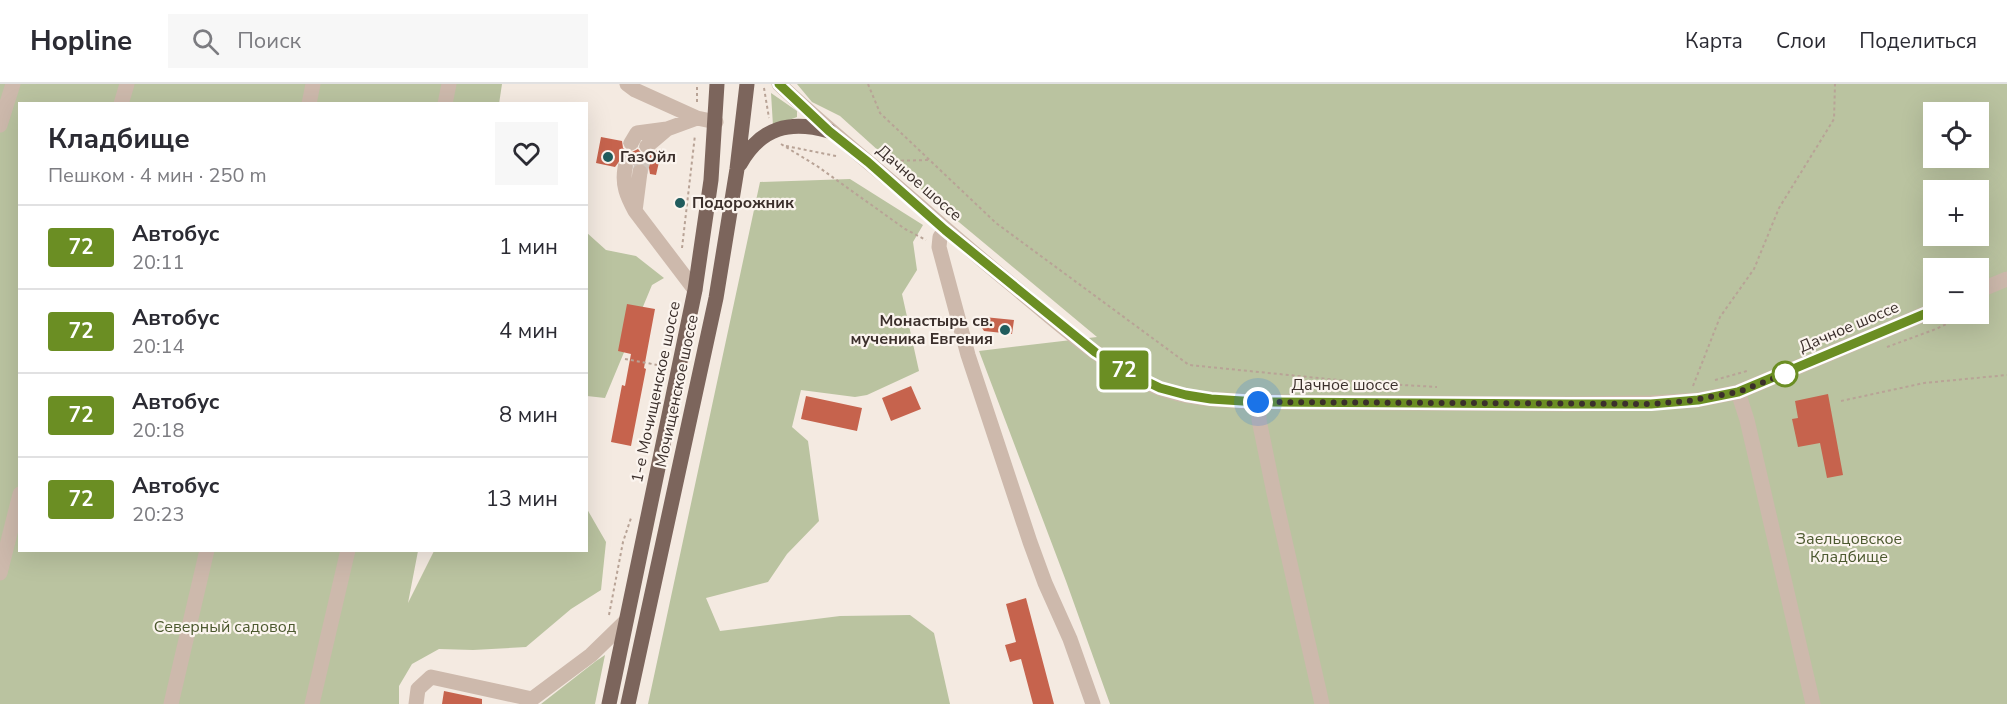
<!DOCTYPE html>
<html lang="ru">
<head>
<meta charset="utf-8">
<style>
  body { margin:0; font-family:"Nunito Sans",sans-serif; background:#f7f7f7; color:#2b2b33; height:100vh; display:flex; flex-direction:column; font-size:22px; white-space:nowrap }
  * { box-sizing:border-box; margin:0 }
  p { font-size:20px; color:#7c7c81 }
  .icon { flex:none; width:33px; height:33px; fill:none; stroke:currentColor; stroke-width:2; stroke-linecap:round; stroke-linejoin:round }
  .map { position:relative; flex:1; overflow:hidden }
  .details { position:absolute; left:18px; top:18px; width:570px; height:450px; display:flex; flex-direction:column; background:#fff; border-radius:0px; box-shadow:0 6px 24px #0002 }
  .details>* { flex:none }
  .badge { padding:0 12px; border-radius:4px; font-size:21px; line-height:39px }
  .tools { position:absolute; left:1923px; top:18px; display:grid; gap:12px }
  .tools a { display:grid; place-items:center; width:66px; height:66px; border-radius:0px; background:#fff; box-shadow:0 6px 24px #0002; font-size:30px }
  .you { position:absolute; width:30px; height:30px; margin:-15px; border:4px solid #fff; border-radius:50%; background:#1a73e8; box-shadow:0 0 0 9px #1a73e833 }
  .map>.badge { position:absolute; translate:-50% -50%; box-shadow:0 0 0 3px #fff }
  .round { display:grid; place-items:center; flex:none; width:63px; height:63px; border-radius:0px; background:#f7f7f7 }
  .overview { display:flex; align-items:center; justify-content:space-between; height:102px; padding:0 30px }
  h1 { font-size:28px; font-weight:700; line-height:45px }
  ul { padding:0; list-style:none }
  li { display:flex; align-items:center; gap:18px; height:84px; padding:0 30px; border-top:2px solid #e1e1e2 }
  li div { flex:1 }
  li b { display:block; font-size:22px }
  li em { font-style:normal }
  li .badge { min-width:66px; font-weight:700; text-align:center }
  header { display:flex; align-items:center; gap:36px; box-sizing:border-box; height:84px; padding:0 30px; background:#fff; border-bottom:2px solid #e1e1e2 }
  header strong { font-size:28px }
  nav { display:flex; gap:33px; margin-inline-start:auto; font-size:21px }
  .search { width:420px; height:54px; background:#f7f7f7; display:flex; align-items:center; gap:15px; box-sizing:border-box; padding:0 21px; border-radius:0px; color:#7c7c81; font-size:22px }
  .map>svg:first-child { display:block }
  .green { fill:#bac3a0; fill-rule:evenodd }
  .building { fill:#c6634d }
  .lines { fill:none; stroke-linecap:round; stroke-linejoin:round }
  .minor-tunnel { stroke:#cfc5bd; stroke-width:15; stroke-dasharray:15 8; stroke-linecap:butt }
  .path { stroke:#b8a396; stroke-width:2; stroke-dasharray:3 3; stroke-linecap:butt }
  .minor { stroke:#cdb9ac; stroke-width:15 }
  .major { stroke:#7c655c; stroke-width:15 }
  .line-casing { stroke:#fff; stroke-width:14 }
  .line { stroke:#6b8e23; stroke-width:9 }
  .walk { stroke:#3b2f2b; stroke-width:6; stroke-dasharray:0 10.8 }
  .poi-dot { fill:#205c5d; stroke:#fbf4ee; stroke-width:2 }
  .stop-dot { fill:#fff; stroke:#6b8e23; stroke-width:3 }
  .labels { text-anchor:middle; dominant-baseline:central; stroke-width:4.5; stroke-linejoin:round; paint-order:stroke }
  .poi-label { font-size:16px; font-weight:bold; fill:#3b2f2b; stroke:#fbf4ee; text-anchor:start }
  .street-label { font-size:16px; fill:#3b2f2b; stroke:#fbf4ee }
  .park-label { font-size:16px; fill:#4c592f; stroke:#fbf4ee }
</style>
</head>
<body>
<header>
<strong>Hopline</strong>
<div class="search"><svg class="icon" aria-label="search" viewBox="0 0 24 24"><circle cx="10" cy="10" r="6"/><path d="M15 15l6 6"/></svg>Поиск</div>
<nav><a>Карта</a><a>Слои</a><a>Поделиться</a></nav>
</header>
<div class="map">
<svg width="2007" height="620" viewBox="0 0 2007 620">
  <rect width="100%" height="100%" fill="#f4eae1"/>
  <path class="green" d="M0,0H502L499,20H20V466L418,467L408,519L434,467L586,466L587,425L606,458L601,506L571,525L526,563L473,566L439,565L412,580L399,602V620H0Z
    M797,0H2007V620H1110L1066,497L979,267L1097,253L942,124L840,32L812,18ZM1934,28H1978V74H1934ZM1934,106H1978V152H1934ZM1934,184H1978V230H1934Z
    M771,9L797,27V33L773,42Z
    M850,95L923,141L913,158L917,186L902,210L919,287L867,311L855,313L801,306L792,343L808,357L819,437L787,470L768,498L706,514L720,547L840,532L910,531L934,549L950,620H648L760,98Z
    M586,148L606,166L636,172L664,194L652,201L605,314L587,312Z
    M605,571L595,620H541L596,577Z"/>
  <path class="building" d="M601,53L622,57L623,64L630,69L638,65L643,71L648,72L659,65H662L656,91L650,90L649,84L645,80L641,78L634,81L627,74L621,75L615,83L596,79Z
    M627,220L655,225L644,284L646,285L631,362L611,358L622,301L625,302L631,270L618,267Z
    M984,233L1014,236L1012,250L984,247L979,239L980,235Z
    M911,302L921,325L891,337L882,314Z
    M1828,310L1843,391L1827,394L1820,359L1798,363L1792,335L1798,334L1795,317Z
    M806,312L862,324L857,347L801,335Z
    M1026,514L1054,620H1033L1021,575L1010,578L1005,561L1016,558L1006,520Z
    M444,607L482,615V620H442Z"/>
  <g class="lines">
    <path class="minor-tunnel" d="M625,84L631,59
      M640,88L647,62"/>
    <path class="path" d="M868,0L880,29L996,139L1189,281L1368,299L1437,303
      M764,4L769,34
      M697,18V0
      M781,60L817,82L905,145L926,156
      M786,62L836,72
      M889,77L928,76
      M682,164L695,51
      M1887,263L1936,245L1968,230
      M625,275L663,282
      M1715,296L1747,287
      M1693,302L1720,233L1754,185L1779,124L1834,35L1835,0
      M1841,317L1924,299L2007,291
      M609,531L623,458L631,434"/>
    <path class="minor" d="M627,0L635,6L697,34L716,38
      M779,0C808,27 837,52 868,78C916,118 962,160 1011,200C1057,238 1103,282 1159,304C1190,316 1226,316 1259,318L1570,320L1651,319L1698,316L1738,308L1934,226
      M121,20L127,0
      M309,20L313,0
      M445,20L449,0
      M0,41L13,0
      M631,59L637,49L667,45
      M647,62L667,45L697,34
      M625,84C622,101 627,112 635,127
      M640,88L635,127L695,206
      M945,146L940,153L939,163L968,271L1030,458L1045,499L1070,555L1093,620
      M1978,207L2007,195
      M1738,308L1747,336L1813,620
      M1259,318V336L1274,409L1322,620
      M0,489L20,410
      M171,620L207,466
      M312,620L348,466
      M416,620L418,605L431,593L532,615
      M528,620L532,615L591,571L626,537"/>
    <path class="major" d="M740,80C761,43 790,36 829,47
      M609,620L695,206L711,96L717,0
      M628,620L716,214L737,85L747,0"/>
  </g>
  <g class="lines">
    <g class="line-casing">
      <path id="line" d="M779,0L829,47L868,78L945,146L1095,268L1127,288L1160,304L1186,311L1211,315L1258,318L1570,320H1651L1698,316L1738,308L1934,226"/>
    </g>
    <use href="#line" class="line"/>
    <path class="walk" d="M1258,318L1651,320L1688,317L1738,308L1785,290"/>
  </g>
  <g class="poi-dot">
    <circle cx="608" cy="73" r="6"/>
    <circle cx="680" cy="119" r="6"/>
    <circle cx="1005" cy="246" r="6"/>
  </g>
  <circle class="stop-dot" cx="1785" cy="290" r="12"/>
  <g class="labels">
    <g class="poi-label">
      <text x="620" y="73">ГазОйл</text>
      <text x="692" y="119">Подорожник</text>
      <text x="993" y="237" text-anchor="end">Монастырь св.<tspan x="993" dy="18">мученика Евгения</tspan></text>
    </g>
    <g class="street-label">
      <text transform="translate(919 99) rotate(41)">Дачное шоссе</text>
      <text transform="translate(1849 243) rotate(-23)">Дачное шоссе</text>
      <text x="1345" y="301">Дачное шоссе</text>
      <text transform="translate(677 307) rotate(-78)">Мочищенское шоссе</text>
      <text transform="translate(656 308) rotate(-78)">1-е Мочищенское шоссе</text>
    </g>
    <g class="park-label">
      <text x="1849" y="455">Заельцовское<tspan x="1849" dy="18">Кладбище</tspan></text>
      <text x="225" y="543">Северный садовод</text>
    </g>
  </g>
</svg>
<div class="tools">
<a><svg class="icon" aria-label="locate" viewBox="0 0 24 24"><circle cx="12" cy="12" r="6"/><path d="M12 2v4M12 18v4M2 12h4M18 12h4"/></svg></a>
<a>+</a>
<a>−</a>
</div>
<div class="you" style="left:1258px;top:318px"></div>
<b class="badge" style="left:1124px;top:286px;background:#6b8e23;color:#fff">72</b>
<section class="details">
<div class="overview"><div><h1>Кладбище</h1><p>Пешком · 4 мин · 250 m</p></div><a class="round"><svg class="icon" aria-label="heart" viewBox="0 0 24 24"><path d="M12 20l-8-8c-3-5 5-10 8-4 3-6 11-1 8 4z"/></svg></a></div>
<ul>
<li><span class="badge" style="background:#6b8e23;color:#fff">72</span><div><b>Автобус</b><p>20:11</p></div><em>1 мин</em></li>
<li><span class="badge" style="background:#6b8e23;color:#fff">72</span><div><b>Автобус</b><p>20:14</p></div><em>4 мин</em></li>
<li><span class="badge" style="background:#6b8e23;color:#fff">72</span><div><b>Автобус</b><p>20:18</p></div><em>8 мин</em></li>
<li><span class="badge" style="background:#6b8e23;color:#fff">72</span><div><b>Автобус</b><p>20:23</p></div><em>13 мин</em></li>
</ul>
</section>
</div>
</body>
</html>
